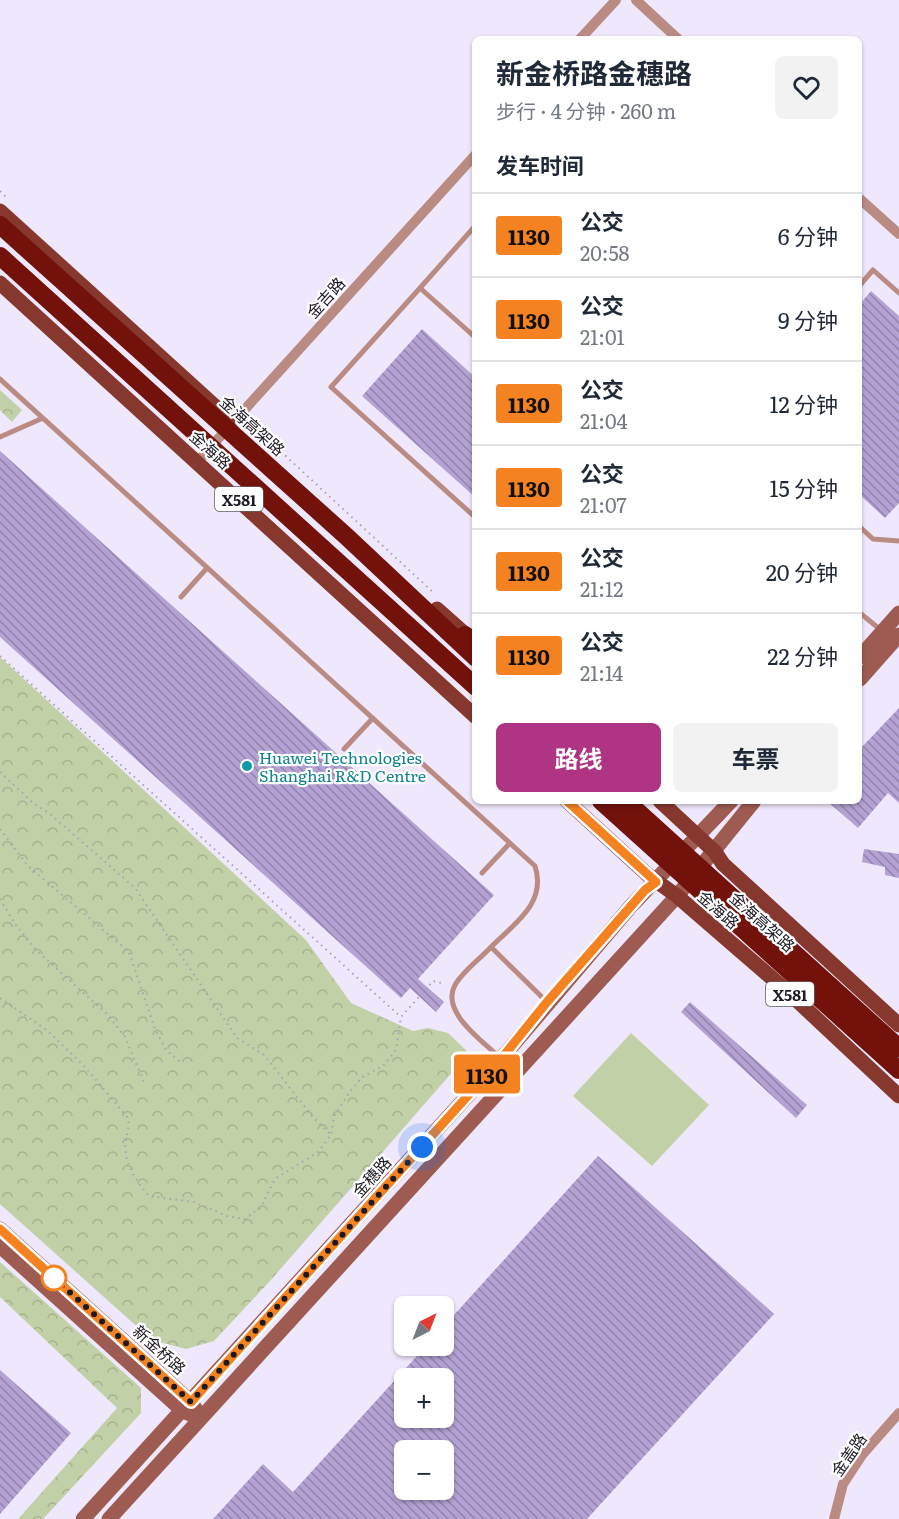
<!DOCTYPE html>
<html lang="zh">
<head>
<meta charset="utf-8">
<style>
  body { margin:0; font-family:Literata,"Noto Sans SC",serif; background:#f2f2f3; color:#1f2937; height:100vh; display:flex; flex-direction:column; font-size:22px; white-space:nowrap }
  * { box-sizing:border-box; margin:0 }
  p { font-size:20px; color:#747a83 }
  .icon { flex:none; width:33px; height:33px; fill:none; stroke:currentColor; stroke-width:2; stroke-linecap:round; stroke-linejoin:round }
  .map { position:relative; flex:1; overflow:hidden }
  .sheet { position:absolute; left:472px; top:36px; width:390px; height:768px; display:flex; flex-direction:column; background:#fff; border-radius:9px; box-shadow:0 2px 4px #0004 }
  .sheet>* { flex:none }
  .badge { padding:0 12px; border-radius:4px; font-size:21px; line-height:39px }
  .needle { width:39px; rotate:42deg }
  .fabs { position:absolute; left:394px; top:1296px; display:grid; gap:12px }
  .fabs a { display:grid; place-items:center; width:60px; height:60px; border-radius:9px; background:#fff; box-shadow:0 2px 4px #0004; font-size:30px }
  .you { position:absolute; width:30px; height:30px; margin:-15px; border:4px solid #fff; border-radius:50%; background:#1a73e8; box-shadow:0 0 0 9px #1a73e833 }
  .map>.badge { position:absolute; translate:-50% -50%; box-shadow:0 0 0 3px #fff }
  h2 { padding:0 24px; font-size:22px; line-height:54px }
  .round { display:grid; place-items:center; flex:none; width:63px; height:63px; border-radius:9px; background:#f2f2f3 }
  .head { display:flex; align-items:center; justify-content:space-between; height:102px; padding:0 24px }
  h1 { font-size:28px; font-weight:700; line-height:45px }
  .action { display:flex; gap:12px; margin-top:auto; padding:12px 24px }
  .action a { flex:1; height:69px; border-radius:9px; background:#b03484; color:#fff; font-size:24px; font-weight:700; line-height:69px; text-align:center }
  .action a+a { background:#f2f2f3; color:#1f2937 }
  ul { padding:0; list-style:none }
  li { display:flex; align-items:center; gap:18px; height:84px; padding:0 24px; border-top:2px solid #e0e1e3 }
  li div { flex:1 }
  li b { display:block; font-size:22px }
  li em { font-style:normal }
  li .badge { min-width:66px; font-weight:700; text-align:center }
  .map>svg:first-child { display:block }
  .forest { fill:url(#forest-crowns) }
  .garden { fill:#c2d0a7 }
  .building { fill:url(#building-back-hatch); fill-rule:evenodd }
  .lines { fill:none; stroke-linecap:round; stroke-linejoin:round }
  .path { stroke:#a7a1b2; stroke-width:2; stroke-dasharray:1.5 4.5; stroke-linecap:butt }
  .lane { stroke:#ba8b83; stroke-width:5 }
  .street { stroke:#ba8b83; stroke-width:10 }
  .secondary { stroke:#9e5b51; stroke-width:15 }
  .primary { stroke:#87382e; stroke-width:15 }
  .highway { stroke:#72120b; stroke-width:18 }
  .highway-bridge { stroke:#72120b; stroke-width:18 }
  .line-casing { stroke:#fff; stroke-width:14 }
  .line { stroke:#f58220; stroke-width:9 }
  .walk { stroke:#1d1a23; stroke-width:6; stroke-dasharray:0 10.8 }
  .culture-dot { fill:#0f9aa8; stroke:#fff; stroke-width:2 }
  .stop-dot { fill:#fff; stroke:#f58220; stroke-width:3 }
  .labels { text-anchor:middle; dominant-baseline:central; stroke-width:4.5; stroke-linejoin:round; paint-order:stroke }
  .shield { fill:#fff; stroke:#615f65; stroke-width:1.5 }
  .shield-label { font-size:15px; font-weight:bold; fill:#1d1a23 }
  .street-label { font-size:16px; fill:#1d1a23; stroke:#fff }
  .culture-label { font-size:16px; fill:#0d838f; stroke:#fff; text-anchor:start }
</style>
</head>
<body>
<div class="map">
<svg width="899" height="1519" viewBox="0 0 899 1519">
  <defs>
    <pattern id="forest-crowns" width="20" height="18" patternUnits="userSpaceOnUse" patternTransform="scale(1.5)"><rect width="20" height="18" fill="#c2d0a7"/><path d="M2 6a3 3 0 1 1 6 0M12 15a3 3 0 1 1 6 0" fill="none" stroke="#a6b28f"/></pattern>
    <pattern id="building-back-hatch" width="6" height="6" patternUnits="userSpaceOnUse" patternTransform="scale(1.5)"><rect width="6" height="6" fill="#b3a2d3"/><path d="M-1 5l2 2M0 0l6 6M5-1l2 2" fill="none" stroke="#9183ab"/></pattern>
  </defs>
  <rect width="100%" height="100%" fill="#efe8fc"/>
  <path class="forest" d="M0,390L22,410L12,422L0,410Z
    M0,657L306,940L351,1003L413,1031L428,1028L448,1033L469,1053L270,1281L214,1341L186,1349L152,1340L0,1204Z
    M0,1262L141,1388V1413L43,1519H18L117,1408L0,1297Z"/>
  <path class="garden" d="M631,1033L709,1105L652,1166L573,1096Z"/>
  <path class="building" d="M871,291L899,316V503L885,518L860,495V304Z
    M422,329L476,378V498L362,396Z
    M0,451L494,895L418,979L444,1002L436,1012L410,988L401,998L0,637Z
    M899,708V803L888,793L858,828L827,801H860V749Z
    M864,849L899,854V878L885,875V867L862,862Z
    M690,1002L807,1105L796,1118L681,1012Z
    M598,1156L774,1314L587,1519H213L263,1464L293,1492L426,1346H444V1326ZM405,1378H444V1418H405ZM405,1450H444V1490H405Z
    M0,1370L71,1433L0,1514Z"/>
  <g class="lines">
    <path class="path" d="M0,191L6,197
      M250,423L435,594
      M0,656L401,1017
      M0,772L32,802L50,814L135,888L237,1038L264,1055L312,1116L331,1135
      M0,829L28,866L129,952L155,1029L166,1050L183,1064
      M0,899L15,924L36,950L108,1015L125,1037L145,1085
      M0,998L48,1031L86,1068L127,1117C131,1126 127,1130 126,1140C122,1161 136,1181 149,1196L194,1202L227,1216L245,1219L261,1207L275,1179L318,1152L331,1135L334,1116L349,1093L362,1077L383,1066L396,1050L401,1017L433,981L445,984"/>
    <path class="lane" d="M476,225L420,288L476,338
      M860,285L873,270L899,293
      M420,288L331,387L476,518
      M0,379L535,866C547,903 515,923 491,947
      M0,437L43,418
      M860,527L873,539L899,541
      M181,597L207,568
      M860,613L882,631
      M344,749L373,718
      M482,873L510,843
      M499,1057C483,1041 440,1012 455,985C463,971 480,959 491,947L547,1002"/>
    <path class="street" d="M636,0L678,39
      M580,39L616,0
      M860,199L899,234
      M198,461L476,154
      M834,1519L843,1484L862,1455L899,1413"/>
    <path class="secondary" d="M860,657L899,613
      M860,679L899,635
      M0,1229L191,1402L196,1410
      M0,1246L183,1411L192,1415
      M83,1519L501,1059L631,906L731,801
      M109,1519L677,896L754,801"/>
    <path class="primary" d="M0,211L229,419
      M0,283L476,717
      M437,609L473,641
      M567,801L648,875L677,896L788,992L899,1096
      M660,801L715,852L723,864L899,1025"/>
    <path class="highway" d="M465,635L476,645"/>
    <path class="highway-bridge" d="M0,225L346,536L476,658
      M0,256L476,687
      M601,801L899,1070
      M626,801L899,1048"/>
  </g>
  <g class="lines">
    <g class="line-casing">
      <path id="line" d="M0,1229L191,1402L501,1059L547,1002L645,890L656,882L567,801"/>
    </g>
    <use href="#line" class="line"/>
    <path class="walk" d="M54,1278L191,1402L422,1147"/>
  </g>
  <circle class="culture-dot" cx="247" cy="766" r="6"/>
  <circle class="stop-dot" cx="54" cy="1278" r="12"/>
  <g class="labels">
    <g class="shield">
      <rect x="215" y="487" width="48" height="24" rx="4.5"/>
      <rect x="766" y="982" width="48" height="24" rx="4.5"/>
    </g>
    <g class="shield-label">
      <text x="239" y="499">X581</text>
      <text x="790" y="994">X581</text>
    </g>
    <g class="street-label">
      <text transform="translate(325 297) rotate(-48)">金吉路</text>
      <text transform="translate(253 425) rotate(42)">金海高架路</text>
      <text transform="translate(211 449) rotate(42)">金海路</text>
      <text transform="translate(719 909) rotate(41)">金海路</text>
      <text transform="translate(763 921) rotate(42)">金海高架路</text>
      <text transform="translate(371 1176) rotate(-48)">金穗路</text>
      <text transform="translate(160 1349) rotate(42)">新金桥路</text>
      <text transform="translate(848 1454) rotate(-55)">金盖路</text>
    </g>
    <g class="culture-label">
      <text x="259" y="757">Huawei Technologies<tspan x="259" dy="18">Shanghai R&amp;D Centre</tspan></text>
    </g>
  </g>
</svg>
<div class="fabs">
<a><svg class="needle" viewBox="-14 -14 28 28"><path d="M0-13l5 13h-10z" fill="#e53935"/><path d="M0 13l5-13h-10z" fill="#747a83"/></svg></a>
<a>+</a>
<a>−</a>
</div>
<div class="you" style="left:422px;top:1147px"></div>
<b class="badge" style="left:487px;top:1074px;background:#f58220;color:#111">1130</b>
<section class="sheet">
<div class="head"><div><h1>新金桥路金穗路</h1><p>步行 · 4 分钟 · 260 m</p></div><a class="round"><svg class="icon" aria-label="heart" viewBox="0 0 24 24"><path d="M12 20l-8-8c-3-5 5-10 8-4 3-6 11-1 8 4z"/></svg></a></div>
<h2>发车时间</h2>
<ul>
<li><span class="badge" style="background:#f58220;color:#111">1130</span><div><b>公交</b><p>20:58</p></div><em>6 分钟</em></li>
<li><span class="badge" style="background:#f58220;color:#111">1130</span><div><b>公交</b><p>21:01</p></div><em>9 分钟</em></li>
<li><span class="badge" style="background:#f58220;color:#111">1130</span><div><b>公交</b><p>21:04</p></div><em>12 分钟</em></li>
<li><span class="badge" style="background:#f58220;color:#111">1130</span><div><b>公交</b><p>21:07</p></div><em>15 分钟</em></li>
<li><span class="badge" style="background:#f58220;color:#111">1130</span><div><b>公交</b><p>21:12</p></div><em>20 分钟</em></li>
<li><span class="badge" style="background:#f58220;color:#111">1130</span><div><b>公交</b><p>21:14</p></div><em>22 分钟</em></li>
</ul>
<div class="action"><a>路线</a><a>车票</a></div>
</section>
</div>
</body>
</html>
